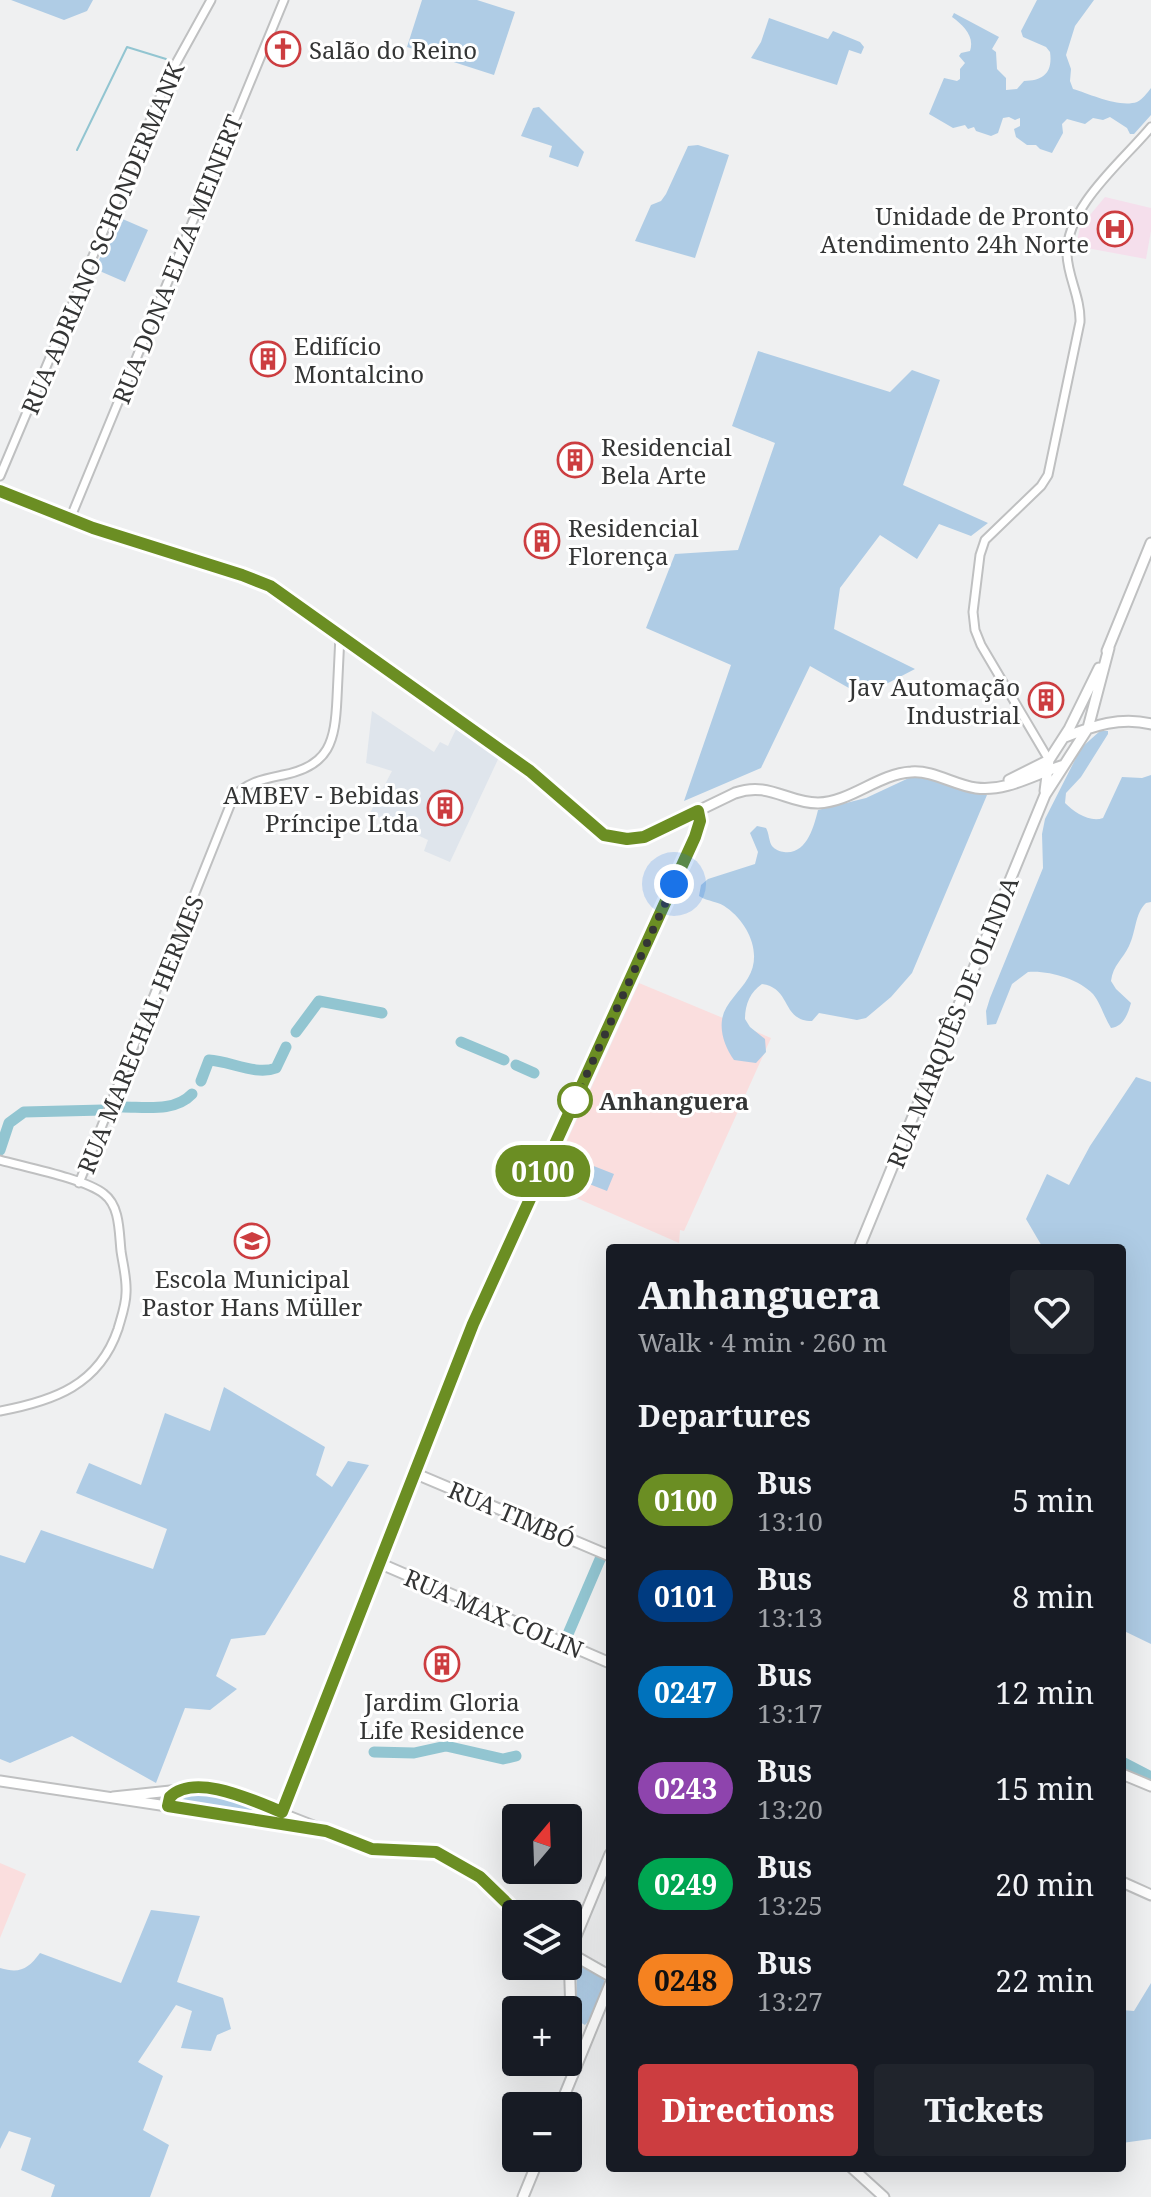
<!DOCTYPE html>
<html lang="en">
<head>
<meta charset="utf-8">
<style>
  body { margin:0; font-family:"Noto Serif",serif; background:#20242c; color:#f1f3f6; height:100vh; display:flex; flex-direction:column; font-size:30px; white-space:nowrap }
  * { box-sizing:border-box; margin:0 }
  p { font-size:26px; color:#9ea1a6 }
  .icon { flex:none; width:44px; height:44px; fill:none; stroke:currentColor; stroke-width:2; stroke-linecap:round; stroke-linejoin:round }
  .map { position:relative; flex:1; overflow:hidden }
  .details { position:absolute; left:606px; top:1244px; width:520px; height:928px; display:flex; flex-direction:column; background:#171b24; border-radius:8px; box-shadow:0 8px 32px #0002 }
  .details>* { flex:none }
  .badge { padding:0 16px; border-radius:26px; font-size:28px; line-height:52px }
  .needle { width:52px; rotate:19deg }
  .buttons { position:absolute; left:502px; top:1804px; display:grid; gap:16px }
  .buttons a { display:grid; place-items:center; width:80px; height:80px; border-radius:8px; background:#171b24; box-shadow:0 8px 32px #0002; font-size:40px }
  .you { position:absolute; width:40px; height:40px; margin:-20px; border:6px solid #fff; border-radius:50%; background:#1a73e8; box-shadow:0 0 0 12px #1a73e833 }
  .map>.badge { position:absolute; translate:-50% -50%; box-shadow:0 0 0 4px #fff }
  h2 { padding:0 32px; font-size:30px; line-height:72px }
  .round { display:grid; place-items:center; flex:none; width:84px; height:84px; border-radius:8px; background:#20242c }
  .headline { display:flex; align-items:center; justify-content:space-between; height:136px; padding:0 32px }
  h1 { font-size:38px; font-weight:800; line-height:60px }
  .action { display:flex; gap:16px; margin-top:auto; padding:16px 32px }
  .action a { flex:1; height:92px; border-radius:8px; background:#cc3d40; color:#fff; font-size:32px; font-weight:800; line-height:92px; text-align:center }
  .action a+a { background:#20242c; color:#f1f3f6 }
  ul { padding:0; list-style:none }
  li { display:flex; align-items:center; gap:24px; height:96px; padding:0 32px }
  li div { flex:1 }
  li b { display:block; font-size:30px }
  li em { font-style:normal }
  li .badge { min-width:88px; font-weight:700; text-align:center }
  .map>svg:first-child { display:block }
  .built { fill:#dfe5ec }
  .education { fill:#fadede }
  .medical { fill:#f5dfec }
  .green { fill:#afcce5 }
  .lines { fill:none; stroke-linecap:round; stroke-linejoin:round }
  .stream { stroke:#92c5d1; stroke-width:2 }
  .river { stroke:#92c5d1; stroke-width:11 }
  .minor-casing { stroke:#bfc0c1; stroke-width:11 }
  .major-casing { stroke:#bfc0c1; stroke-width:13 }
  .minor { stroke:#fff; stroke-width:7 }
  .major { stroke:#fff; stroke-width:9 }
  .line-casing { stroke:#fff; stroke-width:18 }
  .line { stroke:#6b8e23; stroke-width:12 }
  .walk { stroke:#343535; stroke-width:8; stroke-dasharray:0 14.4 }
  .stop-dot { fill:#fff; stroke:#6b8e23; stroke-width:4 }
  .labels { text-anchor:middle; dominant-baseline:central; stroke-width:6; stroke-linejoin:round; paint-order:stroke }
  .poi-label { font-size:24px; fill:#343535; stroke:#fff; text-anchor:start }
  .street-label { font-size:24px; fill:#343535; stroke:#fff }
  .stop-label { font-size:24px; font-weight:bold; fill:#343535; stroke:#fff; text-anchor:start }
</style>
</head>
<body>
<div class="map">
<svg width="1151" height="2197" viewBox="0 0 1151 2197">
  <rect width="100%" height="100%" fill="#eff0f1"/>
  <path class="built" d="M372,711L434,752L440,742L448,746L457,727L500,755L450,862L424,851L428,840L370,813L392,771L366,763Z"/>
  <path class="education" d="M639,983L771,1038L684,1231L680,1230L679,1243L549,1186L552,1179L550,1178Z
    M0,1863L26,1874L0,1938Z"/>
  <path class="medical" d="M1105,197L1151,208V231L1146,259L1076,246L1080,227Z"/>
  <path class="green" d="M11,0H93L87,11L64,20Z
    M422,0H477L515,12L494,75L407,47Z
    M1037,0H1094L1075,26L1066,55L1071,69L1070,81L1073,89C1090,94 1119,108 1137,102C1143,99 1147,93 1151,88V115L1134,134H1130L1127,128L1110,117L1103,120L1093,118L1085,124L1067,119L1062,124L1063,133L1052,153L1040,149L1036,145H1027L1016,137L1014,129L1020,126V118L1015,120L1009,117L1003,118L998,133L991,136L976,131L974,127L968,129L965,125L953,128L929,114L944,78L957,81L960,79V69L965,63L959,56L961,53L970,51C975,36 963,25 952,17L954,13L999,37L992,49L996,52L997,69L1006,78V90L1017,89L1024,81C1043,81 1053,73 1050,52L1046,47L1023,37L1021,31Z
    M769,18L828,39L833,31L860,42L864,47L861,54L849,50L837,85L751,58L761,42Z
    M539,107L584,152L578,167L549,157L552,146L521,136L533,108Z
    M698,145L729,155L695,258L635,241L651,205L661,201L666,194L688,146Z
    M118,217L148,230L125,282L95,269Z
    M758,351L890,392L912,370L940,380L903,485L988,523L971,536L939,524L917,559L880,535L840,588L834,629L915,669L863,696L810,666L761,768L684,801L731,665L646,628L675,554L738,550L775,443L732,426Z
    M1100,731H1108V734L1081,777L1066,793L1065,803C1074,812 1090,823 1103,818L1122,777L1142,778L1151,775V902L1146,903C1135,913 1136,932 1129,946C1123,959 1113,965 1111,981L1116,989L1131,1003C1128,1014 1123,1027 1111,1028C1104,1017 1101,1004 1093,994C1079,979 1048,970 1028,972L1012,984L996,1024L987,1025L986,1011L990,998L1043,868L1042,834L1045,819L1081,748Z
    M911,777H921L987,795L912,973L891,997L866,1018L857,1020L819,1013L812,1021C781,1021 792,988 762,984C750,992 745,1005 745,1019L750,1027L765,1039L766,1052L756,1063L734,1060C726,1049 720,1034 722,1020C724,1004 740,992 748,978C763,954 748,923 727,908C719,901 708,902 699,896L701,885L708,879L755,864L758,852L750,833L757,826L766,828C769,833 769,842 772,846C774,849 781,852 784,852C807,855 814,826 818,810L866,798Z
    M1136,1077L1151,1082V1644L1122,1630V1248H1043L1026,1219L1047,1174L1069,1185L1090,1146Z
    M586,1163L614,1174L607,1191L579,1180Z
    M224,1387L325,1447L316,1475L332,1487L348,1461L369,1465L265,1635L231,1639L216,1676L237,1689L210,1710L185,1708L156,1783L72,1736L10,1763L0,1759V1555L25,1563L41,1530L153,1569L167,1529L76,1493L89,1463L141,1485L165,1413L210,1431Z
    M195,1791H212L254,1808L251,1811L174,1799L176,1795Z
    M151,1910L200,1916L177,1982L223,1998L231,2029L217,2035L211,2051L181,2048L192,2011L176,2005L138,2062L163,2076L143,2130L169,2145L150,2197H51L55,2185L21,2170L31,2138L9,2131L0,2149V1968C20,1974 28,1969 40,1953L121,1983Z
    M577,1962L604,1978C605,1992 595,2016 585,2025L576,2020Z
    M1151,1983V2139L1122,2143V2010L1134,2011Z"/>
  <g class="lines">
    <path class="stream" d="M77,150L127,47L166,59"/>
    <path class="river" d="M296,1032L319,1001L382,1013
      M461,1042L504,1060
      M516,1065L534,1073
      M201,1081L209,1060C230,1061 256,1076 276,1068L286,1047
      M123,1107C146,1107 175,1112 192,1094
      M0,1150L9,1123L24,1112L103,1110
      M568,1634L601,1557
      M374,1752L414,1753L446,1746L503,1759L516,1756
      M1122,1762L1151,1777"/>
    <g class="minor-casing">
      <path id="minor" d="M0,476L169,76L211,0
        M70,519L284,0
        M1049,760L981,645L975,630L973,612L980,555L985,540L1041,486L1048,475L1080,322C1081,298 1068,278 1067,255C1066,206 1122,162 1151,127
        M0,1160C25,1167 86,1179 104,1194C120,1206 119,1232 121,1251C123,1265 127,1279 126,1293C126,1305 121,1318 118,1329C99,1385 54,1401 0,1411
        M79,1183L233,798C246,782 264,779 283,775C330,766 335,741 337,698C338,677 339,656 340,635"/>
    </g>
    <g class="major-casing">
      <path id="major" d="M0,491L111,534L242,575L270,586L530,771L604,835L627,839L644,837L735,793C769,781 787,803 818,803C851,802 878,774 911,772C933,770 954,785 976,788C1007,792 1034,774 1064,765
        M1107,651L1151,543
        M1065,737C1093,726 1121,716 1151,724
        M1009,780L1049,760
        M1045,791L1049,760L1069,729L1099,668
        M859,1248L1045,795L1088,728L1109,648
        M414,1473L610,1556
        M379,1563L610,1663
        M1122,1774L1151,1786
        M0,1781L307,1827
        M113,1797L199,1788L227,1792L372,1849L421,1850L444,1855L486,1882L518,1914
        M282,1812L473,1324L695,837L700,821L698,811
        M1122,1882L1151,1895
        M568,1952L610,1976
        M573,2075L569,1953L610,1854
        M560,2106L610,1984
        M852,2168L884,2197
        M523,2197L539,2158"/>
    </g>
    <use href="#minor" class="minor"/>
    <use href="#major" class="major"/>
  </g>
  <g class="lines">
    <g class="line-casing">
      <path id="line" d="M0,491L93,528L242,575L270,586L530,771L604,835L627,839L644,837L698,811L700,821L695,837L473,1324L282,1812C254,1801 195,1772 170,1797L168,1806L326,1831L372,1849L436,1852L480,1877L518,1914"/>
    </g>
    <use href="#line" class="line"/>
    <path class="walk" d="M575,1100L674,884"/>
  </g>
  <defs>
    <g id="church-ring" transform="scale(1.8)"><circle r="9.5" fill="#fff" stroke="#cc3d40" stroke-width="1.5"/><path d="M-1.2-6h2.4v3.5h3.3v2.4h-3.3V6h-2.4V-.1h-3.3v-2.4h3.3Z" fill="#cc3d40"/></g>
    <g id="hospital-ring" transform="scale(1.8)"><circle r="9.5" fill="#fff" stroke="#cc3d40" stroke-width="1.5"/><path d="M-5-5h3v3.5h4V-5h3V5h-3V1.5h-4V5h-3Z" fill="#cc3d40"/></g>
    <g id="building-ring" transform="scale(1.8)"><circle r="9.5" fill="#fff" stroke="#cc3d40" stroke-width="1.5"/><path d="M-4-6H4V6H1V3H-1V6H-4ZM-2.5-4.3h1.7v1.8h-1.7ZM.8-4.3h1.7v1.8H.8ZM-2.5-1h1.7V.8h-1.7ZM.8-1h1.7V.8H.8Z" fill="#cc3d40"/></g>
    <g id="school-ring" transform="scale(1.8)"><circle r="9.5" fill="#fff" stroke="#cc3d40" stroke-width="1.5"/><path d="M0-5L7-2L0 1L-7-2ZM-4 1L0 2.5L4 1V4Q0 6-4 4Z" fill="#cc3d40"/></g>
  </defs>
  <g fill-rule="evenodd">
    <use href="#church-ring" x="283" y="49"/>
    <use href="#hospital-ring" x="1115" y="229"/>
    <use href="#building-ring" x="268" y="359"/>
    <use href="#building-ring" x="575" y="460"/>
    <use href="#building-ring" x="542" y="541"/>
    <use href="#building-ring" x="1046" y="700"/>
    <use href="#building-ring" x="445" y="808"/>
    <use href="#school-ring" x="252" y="1241"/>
    <use href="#building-ring" x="442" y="1664"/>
  </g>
  <circle class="stop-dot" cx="575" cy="1100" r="16"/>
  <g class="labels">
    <g class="poi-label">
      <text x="309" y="49">Salão do Reino</text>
      <text x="1089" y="215" text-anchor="end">Unidade de Pronto<tspan x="1089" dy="28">Atendimento 24h Norte</tspan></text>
      <text x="294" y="345">Edifício<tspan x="294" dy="28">Montalcino</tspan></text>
      <text x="601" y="446">Residencial<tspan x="601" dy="28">Bela Arte</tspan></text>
      <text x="568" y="527">Residencial<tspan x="568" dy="28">Florença</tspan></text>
      <text x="1020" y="686" text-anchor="end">Jav Automação<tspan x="1020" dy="28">Industrial</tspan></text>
      <text x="419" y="794" text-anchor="end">AMBEV - Bebidas<tspan x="419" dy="28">Príncipe Ltda</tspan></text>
      <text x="252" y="1278" text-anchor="middle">Escola Municipal<tspan x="252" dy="28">Pastor Hans Müller</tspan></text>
      <text x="442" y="1701" text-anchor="middle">Jardim Gloria<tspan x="442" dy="28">Life Residence</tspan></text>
    </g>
    <g class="street-label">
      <text transform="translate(102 238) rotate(-67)">RUA ADRIANO SCHONDERMANK</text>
      <text transform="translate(177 259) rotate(-68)">RUA DONA ELZA MEINERT</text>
      <text transform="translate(952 1022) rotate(-68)">RUA MARQUÊS DE OLINDA</text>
      <text transform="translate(140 1034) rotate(-68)">RUA MARECHAL HERMES</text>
      <text transform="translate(512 1514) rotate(23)">RUA TIMBÓ</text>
      <text transform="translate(494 1613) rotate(23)">RUA MAX COLIN</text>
    </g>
    <g class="stop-label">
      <text x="599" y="1100">Anhanguera</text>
    </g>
  </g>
</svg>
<div class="buttons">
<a><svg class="needle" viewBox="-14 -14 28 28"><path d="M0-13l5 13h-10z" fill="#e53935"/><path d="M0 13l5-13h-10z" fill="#9ea1a6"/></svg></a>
<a><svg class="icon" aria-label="layers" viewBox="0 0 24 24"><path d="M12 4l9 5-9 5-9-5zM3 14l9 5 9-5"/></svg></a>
<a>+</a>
<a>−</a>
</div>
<div class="you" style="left:674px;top:884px"></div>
<b class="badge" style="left:543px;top:1171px;background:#6b8e23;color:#fff">0100</b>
<section class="details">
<div class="headline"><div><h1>Anhanguera</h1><p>Walk · 4 min · 260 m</p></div><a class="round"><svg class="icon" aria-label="heart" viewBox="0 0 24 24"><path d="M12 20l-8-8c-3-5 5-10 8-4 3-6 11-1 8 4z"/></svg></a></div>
<h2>Departures</h2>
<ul>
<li><span class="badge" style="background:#6b8e23;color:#fff">0100</span><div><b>Bus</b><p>13:10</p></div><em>5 min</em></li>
<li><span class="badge" style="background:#003b80;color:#fff">0101</span><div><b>Bus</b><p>13:13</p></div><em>8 min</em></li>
<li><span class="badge" style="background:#0072bc;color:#fff">0247</span><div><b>Bus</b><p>13:17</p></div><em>12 min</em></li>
<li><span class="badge" style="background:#8e44ad;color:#fff">0243</span><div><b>Bus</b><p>13:20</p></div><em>15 min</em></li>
<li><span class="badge" style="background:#00a651;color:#fff">0249</span><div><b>Bus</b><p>13:25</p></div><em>20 min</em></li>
<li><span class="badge" style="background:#f58220;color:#111">0248</span><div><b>Bus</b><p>13:27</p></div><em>22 min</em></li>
</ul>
<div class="action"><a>Directions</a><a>Tickets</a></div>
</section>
</div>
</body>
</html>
